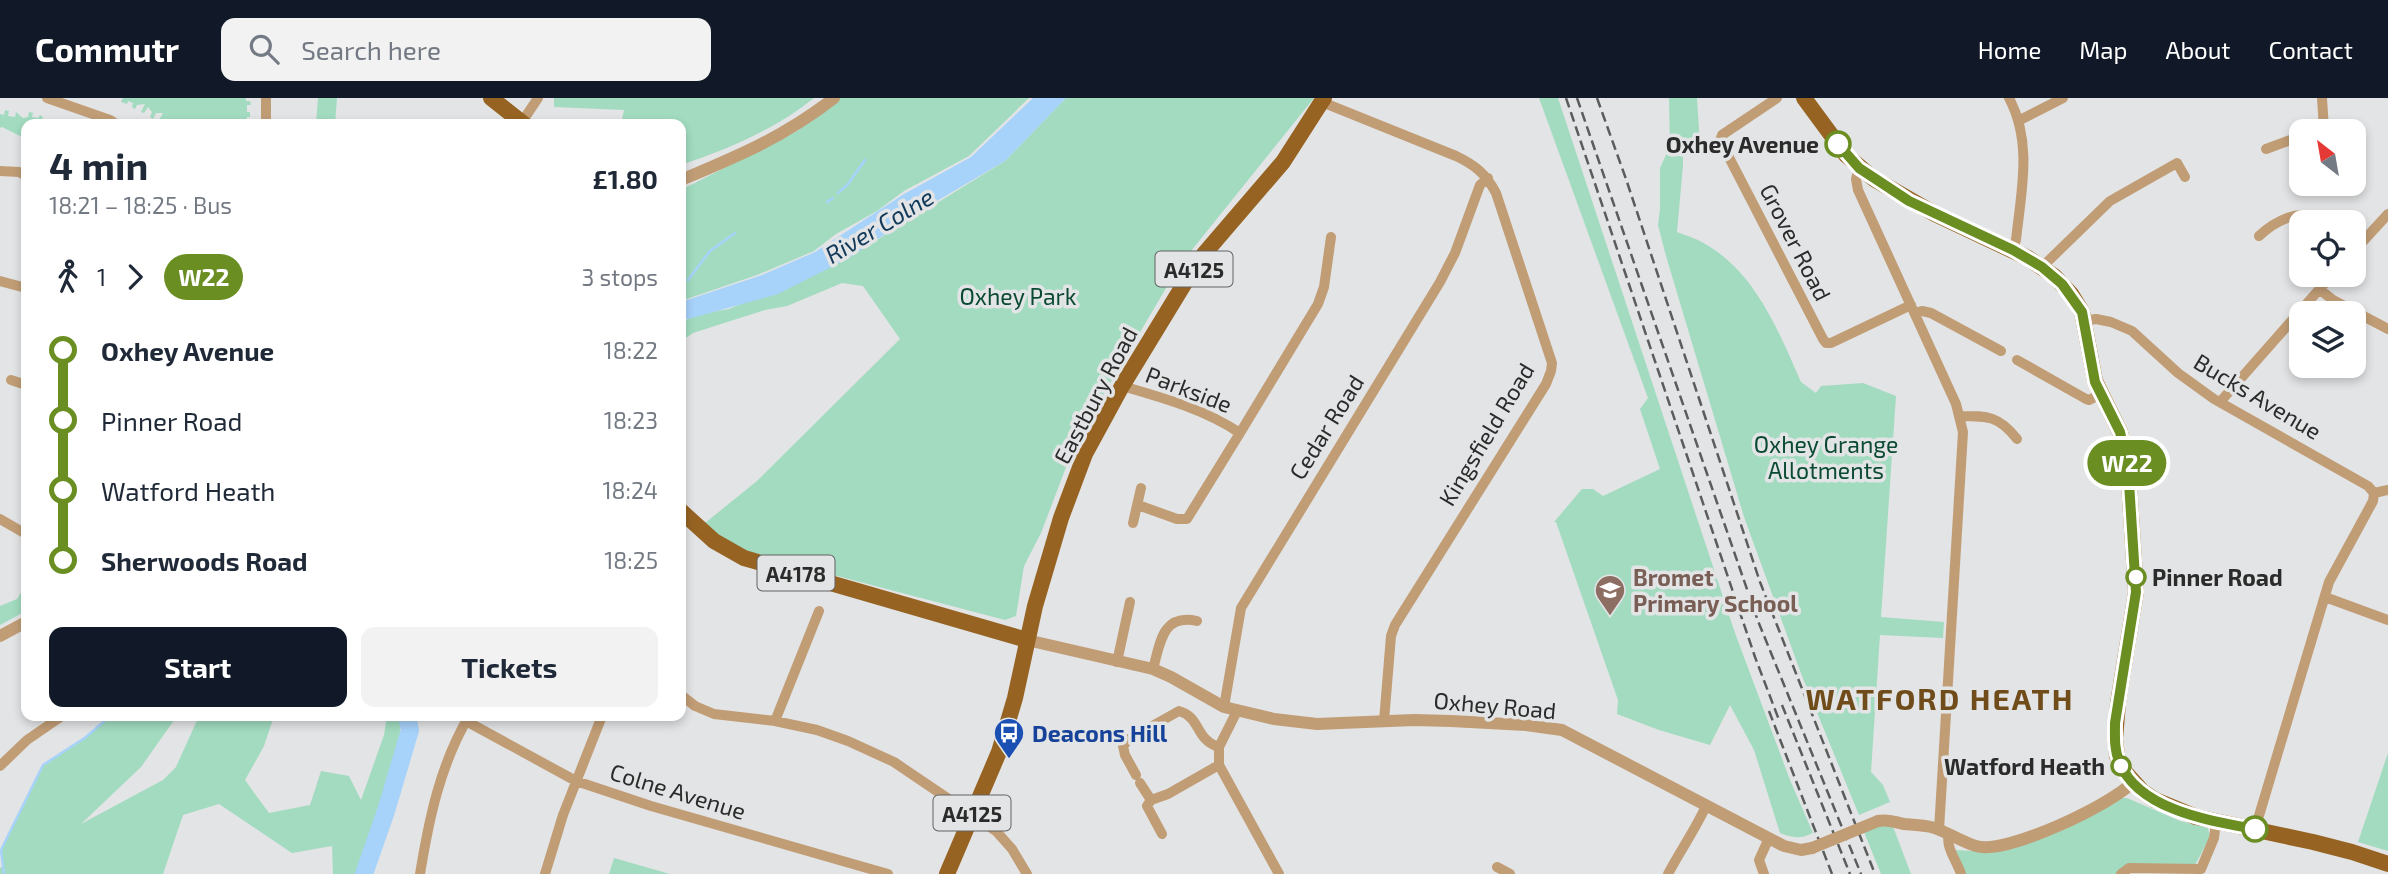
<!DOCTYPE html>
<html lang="en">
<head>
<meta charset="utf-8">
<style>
  body { margin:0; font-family:"Exo 2",sans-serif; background:#f2f2f3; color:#1f2937; height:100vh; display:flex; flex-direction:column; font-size:26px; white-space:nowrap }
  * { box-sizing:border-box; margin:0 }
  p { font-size:23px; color:#747a83 }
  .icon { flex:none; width:38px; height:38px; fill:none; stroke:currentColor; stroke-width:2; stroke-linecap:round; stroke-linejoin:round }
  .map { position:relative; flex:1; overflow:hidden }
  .details { position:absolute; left:21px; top:21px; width:665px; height:602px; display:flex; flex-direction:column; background:#fff; border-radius:14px; box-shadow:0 4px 10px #0003 }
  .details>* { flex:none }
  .badge { padding:0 14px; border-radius:23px; font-size:24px; line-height:46px }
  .needle { width:46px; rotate:329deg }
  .fabs { position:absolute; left:2289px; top:21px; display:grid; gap:14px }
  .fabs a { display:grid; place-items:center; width:77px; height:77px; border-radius:14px; background:#fff; box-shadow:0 4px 10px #0003; font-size:35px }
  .map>.badge { position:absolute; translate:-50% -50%; box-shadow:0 0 0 4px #fff }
  .legs { display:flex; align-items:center; gap:10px; height:77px; padding:0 28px; font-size:23px }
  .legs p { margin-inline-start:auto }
  .headline { display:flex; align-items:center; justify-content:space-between; height:119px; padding:0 28px }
  h1 { font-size:38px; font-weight:700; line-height:52px }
  .button { display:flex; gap:14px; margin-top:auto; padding:14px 28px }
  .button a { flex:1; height:80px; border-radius:14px; background:#111827; color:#fff; font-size:28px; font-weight:700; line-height:80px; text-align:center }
  .button a+a { background:#f2f2f3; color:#1f2937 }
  ul { padding:0 28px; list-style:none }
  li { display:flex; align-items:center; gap:24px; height:70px; font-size:26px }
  li i { display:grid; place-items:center; width:10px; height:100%; margin:0 9px; background:currentColor }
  li i::after { content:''; width:18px; height:18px; margin:-9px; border:5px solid; border-radius:50%; background:#fff }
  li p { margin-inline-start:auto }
  li:first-child i { background:linear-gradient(#0000 50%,currentColor 0) }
  li:last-child i { background:linear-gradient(currentColor 50%,#0000 0) }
  header { display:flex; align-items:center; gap:42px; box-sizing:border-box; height:98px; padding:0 35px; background:#111827; color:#fff }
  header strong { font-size:33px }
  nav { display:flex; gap:38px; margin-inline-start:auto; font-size:24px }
  .search { width:490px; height:63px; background:#f2f2f3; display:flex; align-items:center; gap:18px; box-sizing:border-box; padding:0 24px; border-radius:14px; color:#747a83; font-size:26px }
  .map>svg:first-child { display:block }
  .green { fill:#a2dbc0 }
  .water { fill:#a7d2fa }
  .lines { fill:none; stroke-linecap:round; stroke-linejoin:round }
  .stream { stroke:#a7d2fa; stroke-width:2.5 }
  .river { stroke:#a7d2fa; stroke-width:18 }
  .minor { stroke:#c19d76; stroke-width:10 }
  .tertiary { stroke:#c19d76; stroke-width:12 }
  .primary { stroke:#966322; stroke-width:16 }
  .rail { stroke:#5b5c5c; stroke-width:2.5; stroke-dasharray:10 5; stroke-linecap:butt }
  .tertiary-bridge { stroke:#c19d76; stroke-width:12 }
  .line-1-casing { stroke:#fff; stroke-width:16 }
  .line-1 { stroke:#6b8e23; stroke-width:10 }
  .stop-1-dot { fill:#fff; stroke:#6b8e23; stroke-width:3.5 }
  .labels { text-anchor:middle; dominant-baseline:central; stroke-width:7; stroke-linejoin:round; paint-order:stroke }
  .shield { fill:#e3e4e5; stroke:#626263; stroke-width:2 }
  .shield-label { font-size:21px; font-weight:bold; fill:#2b2b2b }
  .stop-label { font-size:23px; font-weight:bold; fill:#2b2b2b; stroke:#e3e4e5; text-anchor:end }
  .street-label { font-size:23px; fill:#2b2b2b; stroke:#e3e4e5 }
  .park-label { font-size:23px; fill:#0a4a33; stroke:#e3e4e5 }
  .education-label { font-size:23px; font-weight:bold; fill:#785e54; stroke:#e3e4e5; text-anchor:start }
  .transit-label { font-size:23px; font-weight:bold; fill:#164399; stroke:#e3e4e5; text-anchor:start }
  .water-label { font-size:24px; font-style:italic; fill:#113959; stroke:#e3e4e5 }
  .district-label { font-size:30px; font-weight:bold; letter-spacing:2px; fill:#6f4c1a; stroke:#e3e4e5 }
</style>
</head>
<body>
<header>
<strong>Commutr</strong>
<div class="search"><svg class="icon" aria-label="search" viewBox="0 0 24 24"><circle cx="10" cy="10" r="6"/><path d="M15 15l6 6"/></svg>Search here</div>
<nav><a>Home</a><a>Map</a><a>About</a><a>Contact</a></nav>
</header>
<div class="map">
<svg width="2388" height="776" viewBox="0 0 2388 776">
  <rect width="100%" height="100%" fill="#e3e4e5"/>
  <path class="green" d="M123,0H246V3H250L251,7H247V14H250V19H247L246,26H250H180L174,23L169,26L170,23L165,21L161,26L158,24L163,15H156L153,21L150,19L152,14L148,9L144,15L141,14L145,6L137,7L135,11L132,9L133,5L128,3L127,6L121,4Z
    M318,0H337L335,26H316Z
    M554,0H814C774,32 728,51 681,67V26H621L624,12L554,9Z
    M840,0H1029L969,58L904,93L877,113L836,136L814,153L757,177L681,203V92L797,33Z
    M1066,0H1314L1179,168L1076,343L1041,435L1024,468L1016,518L1005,522L731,450L705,425L757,383L900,241L863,188L842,185L787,208L765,212L693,235L681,243V225L696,217L729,211L846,161L1005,63Z
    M1539,0H1558L1735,535L1790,682L1813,735C1801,741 1792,740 1780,735L1754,652L1730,607L1710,647L1659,632L1617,616L1618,602L1556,424H1554L1582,391H1593L1603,398L1660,371L1640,311L1648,300Z
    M1669,0H1697L1700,47L1683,51V67L1677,134C1687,138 1698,141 1707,147C1756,176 1779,234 1801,284L1816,295L1821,288L1863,285L1896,298L1881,519L1944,524L1943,540L1880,537L1871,674L1883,687L1890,704L1859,717L1802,578L1744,419L1666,158L1658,127L1660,111V70L1670,48Z
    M5,12L9,13L8,18L15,19L16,14L23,20L28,19L29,14L33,15L32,19L38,20L40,17L42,18L43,21L57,26H26V41L2,29L0,30V16L4,17Z
    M26,487V513L0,527V508L17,501Z
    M110,618H177L141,669L81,726L163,682L176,669L199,618H274L264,648L245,682L269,715L310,707L321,673L349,678L361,702L384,637L387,618H402L397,656L356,776H333L332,748L292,755L219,706L183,717L163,776H0V770L3,768L1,752L43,667L86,640Z
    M2388,655V753L2358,744Z
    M2120,700H2127L2180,723L2208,730L2210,739L2194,769L2118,776H1962L1956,752L1989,754Z
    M1892,726L1911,776H1881L1864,734L1879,728Z
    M614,760L670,776H609Z"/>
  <path class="water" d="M1033,0H1066L1005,63L925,110L849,160L778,196L681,223V204L762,177L815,154L904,96L971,59Z"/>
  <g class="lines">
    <path class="stream" d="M838,95L848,86L865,62
      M827,104L833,100
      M688,182L710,153L735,135
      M4,776L1,752L43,667L86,639L110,618"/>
    <path class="river" d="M364,776L386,713L410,632L407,618"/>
    <path class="minor" d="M47,0L110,22L116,26
      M266,0V26
      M1777,0L1722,37L1720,42L1823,241L1826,245H1831L1911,207
      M2009,0C2033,45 2021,94 2016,142L2013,153
      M2322,0L2324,31
      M1322,4L1456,58C1475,67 1486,76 1496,95L1552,265L1551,273L1546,286L1395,527L1391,538L1384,623
      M2020,22L2063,0
      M522,24L538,0
      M2316,33L2324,31H2345
      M2266,51L2301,38
      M1859,70L1856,81L1858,92L1956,306L1963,334L1939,732
      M0,73L19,74L26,78
      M2259,138C2273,125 2302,107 2319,124
      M2354,153L2388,116
      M2042,169L2110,103L2177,65L2185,79
      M0,183L26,190
      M2319,191L2333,202L2388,231
      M1915,215L1922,213L1931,215L2001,253
      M2084,223L2096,221L2111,224L2132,233L2178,275L2214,301L2368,388L2374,395
      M2017,262L2086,301L2089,302L2101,296
      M11,282L26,287
      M1122,288C1163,300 1204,311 1240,335L1187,421H1177L1138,407
      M2220,304L2332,177
      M1961,318C1988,318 1999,318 2017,341
      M1240,335L1318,206L1324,189L1331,139
      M2374,395L2388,392
      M0,421L26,436
      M1133,425L1141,390
      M2325,499L2388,522
      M1117,564L1130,504
      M1153,571C1160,546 1162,515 1197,523
      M681,597L695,608L714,616L775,623L817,632L848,643L894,664L996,733L1012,751L1027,776
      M1224,609L1241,510L1440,184L1455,155L1480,87L1488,80
      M1237,613L1219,649V667L1279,776
      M466,623L576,683L651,708L888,776
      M775,623L819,513
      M0,668L27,642L62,618
      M1136,677L1125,657L1123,648L1129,641L1179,613C1201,619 1195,642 1219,649
      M1140,685L1151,702L1147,708L1162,736
      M1151,702L1168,696L1219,667
      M2255,731L2329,484L2373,403L2374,395
      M1949,736C1945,749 1957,763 1961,776
      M1497,769L1510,776
      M420,776C429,721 440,667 469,618
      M545,776L563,717L602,618
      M1668,776C1680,753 1695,732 1706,708
      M1764,776L1759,762L1769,740
      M2121,776L2129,770L2201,771L2214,740L2216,724"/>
    <path class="tertiary" d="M681,82C738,58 784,39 834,0
      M0,538L26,524
      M1027,542L1153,571L1171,579L1224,609L1274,621L1317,626L1414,622L1451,623L1526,627L1562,632L1784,748L1801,752L1812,750
      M1878,723C1888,721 1894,724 1904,726C1913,727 1922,727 1931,729C1946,733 1960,743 1976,748C2006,757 2111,707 2133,684"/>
    <path class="primary" d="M491,0L524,26
      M1804,0L1846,57L1874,81L1935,116L2028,160L2054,178L2071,196L2082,214L2095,283L2120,334L2128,369L2136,494L2118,605L2115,641L2117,658L2125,674L2143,694L2155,702L2196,719L2313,744L2352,754L2388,766
      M681,413L714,443L744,460L1027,542
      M947,776L999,654L1015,600L1035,508L1061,420L1085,356L1122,288L1189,178L1204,156L1283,64L1324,0"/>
    <path class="rail" d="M1566,0L1755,559L1779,622
      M1577,0L1758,523L1861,776
      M1597,0L1626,81L1760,484L1875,776
      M1782,607L1850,776
      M1769,613L1832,776"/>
    <path class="tertiary-bridge" d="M1812,750L1878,723"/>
  </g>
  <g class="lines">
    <g class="line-1-casing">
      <path id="line-1" d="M1838,46L1859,70L1909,103L2013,152L2042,169L2062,186L2082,214L2095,284L2120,334L2128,369L2136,494L2115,625C2115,638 2114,651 2119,663C2137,712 2211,723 2255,731"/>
    </g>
    <use href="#line-1" class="line-1"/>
  </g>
  <defs>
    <g id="school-pin" transform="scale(1.575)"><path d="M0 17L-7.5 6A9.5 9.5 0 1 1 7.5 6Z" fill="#8d6e63" stroke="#e3e4e5"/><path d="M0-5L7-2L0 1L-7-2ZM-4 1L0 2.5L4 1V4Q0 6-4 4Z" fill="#fff"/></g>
    <g id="bus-pin" transform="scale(1.575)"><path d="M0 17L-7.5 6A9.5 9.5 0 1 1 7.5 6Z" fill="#1a4fb4" stroke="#e3e4e5"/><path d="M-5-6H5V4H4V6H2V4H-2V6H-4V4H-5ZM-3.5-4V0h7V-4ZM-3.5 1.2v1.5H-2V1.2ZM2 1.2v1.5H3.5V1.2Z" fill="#fff"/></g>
  </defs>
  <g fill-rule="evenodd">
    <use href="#school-pin" x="1610" y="492"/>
    <use href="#bus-pin" x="1009" y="635"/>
  </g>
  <g class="stop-1-dot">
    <circle cx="1838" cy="46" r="12"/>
    <circle cx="2136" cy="479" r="9"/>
    <circle cx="2121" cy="668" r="9"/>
    <circle cx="2255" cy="731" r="12"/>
  </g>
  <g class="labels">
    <g class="shield">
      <rect x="1155.5" y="153.5" width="77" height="35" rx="5"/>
      <rect x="757.5" y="457.5" width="77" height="35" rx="5"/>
      <rect x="933.5" y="697.5" width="77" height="35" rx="5"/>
    </g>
    <g class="shield-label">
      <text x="1194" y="171">A4125</text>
      <text x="796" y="475">A4178</text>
      <text x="972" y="715">A4125</text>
    </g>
    <g class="stop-label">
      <text x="1819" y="46">Oxhey Avenue</text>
      <text x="2152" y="479" text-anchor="start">Pinner Road</text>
      <text x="2105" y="668">Watford Heath</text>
    </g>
    <g class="street-label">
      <text transform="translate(1796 144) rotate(63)">Grover Road</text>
      <text transform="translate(1189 291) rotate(21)">Parkside</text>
      <text transform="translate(1095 297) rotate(-62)">Eastbury Road</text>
      <text transform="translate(2258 298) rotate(31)">Bucks Avenue</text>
      <text transform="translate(1326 329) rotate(-58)">Cedar Road</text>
      <text transform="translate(1486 336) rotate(-59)">Kingsfield Road</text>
      <text transform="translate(1495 607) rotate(5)">Oxhey Road</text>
      <text transform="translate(678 693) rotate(17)">Colne Avenue</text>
    </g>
    <g class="park-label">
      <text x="1018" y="198">Oxhey Park</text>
      <text x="1826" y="346">Oxhey Grange<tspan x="1826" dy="26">Allotments</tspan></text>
    </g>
    <g class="education-label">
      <text x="1633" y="479">Bromet<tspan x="1633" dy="26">Primary School</tspan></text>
    </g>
    <g class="transit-label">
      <text x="1032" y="635">Deacons Hill</text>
    </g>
    <g class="water-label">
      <text transform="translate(879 127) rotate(-31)">River Colne</text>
    </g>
    <g class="district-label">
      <text x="1940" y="600">WATFORD HEATH</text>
    </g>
  </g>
</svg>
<div class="fabs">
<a><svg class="needle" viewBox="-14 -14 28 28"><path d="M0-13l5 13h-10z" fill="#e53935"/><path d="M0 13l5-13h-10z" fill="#747a83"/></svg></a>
<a><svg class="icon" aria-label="locate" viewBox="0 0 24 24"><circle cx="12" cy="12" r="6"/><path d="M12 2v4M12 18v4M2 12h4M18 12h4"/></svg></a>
<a><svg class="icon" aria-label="layers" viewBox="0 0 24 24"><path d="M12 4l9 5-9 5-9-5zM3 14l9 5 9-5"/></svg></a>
</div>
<b class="badge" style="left:2127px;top:365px;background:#6b8e23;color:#fff">W22</b>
<section class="details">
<div class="headline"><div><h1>4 min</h1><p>18:21 – 18:25 · Bus</p></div><b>£1.80</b></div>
<div class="legs"><svg class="icon" aria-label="walk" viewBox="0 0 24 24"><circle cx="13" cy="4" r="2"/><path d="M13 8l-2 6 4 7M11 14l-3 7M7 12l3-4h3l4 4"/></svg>1<svg class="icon" aria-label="forward" viewBox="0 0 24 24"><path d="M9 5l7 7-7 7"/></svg><b class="badge" style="background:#6b8e23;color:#fff">W22</b><p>3 stops</p></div>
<ul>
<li><i style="color:#6b8e23"></i><b>Oxhey Avenue</b><p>18:22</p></li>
<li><i style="color:#6b8e23"></i><span>Pinner Road</span><p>18:23</p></li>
<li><i style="color:#6b8e23"></i><span>Watford Heath</span><p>18:24</p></li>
<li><i style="color:#6b8e23"></i><b>Sherwoods Road</b><p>18:25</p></li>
</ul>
<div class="button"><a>Start</a><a>Tickets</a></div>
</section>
</div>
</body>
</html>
